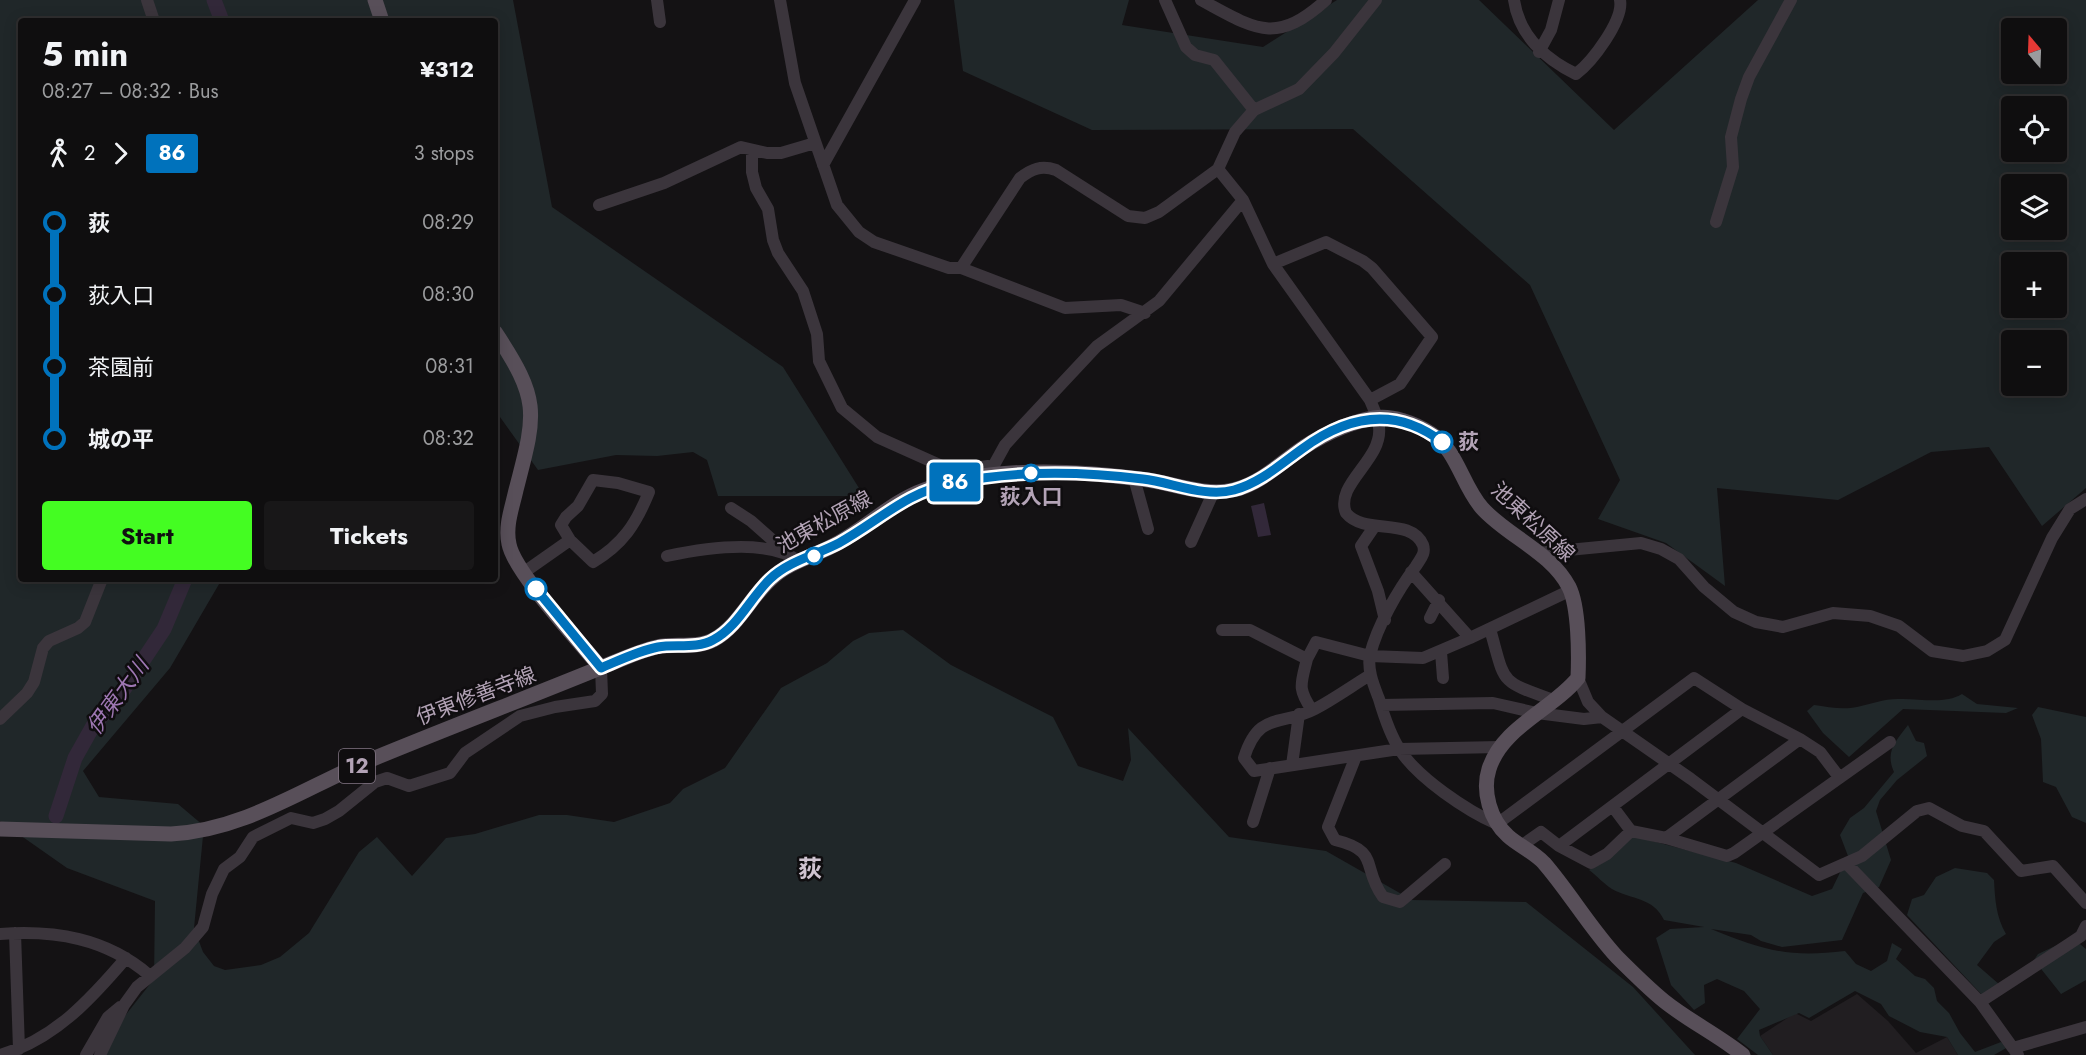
<!DOCTYPE html>
<html lang="en">
<head>
<meta charset="utf-8">
<style>
  body { margin:0; font-family:Jost,"Noto Sans JP",sans-serif; background:#181718; color:#f1f3f6; height:100vh; display:flex; flex-direction:column; font-size:22px; white-space:nowrap }
  * { box-sizing:border-box; margin:0 }
  p { font-size:20px; color:#9b9c9e }
  .icon { flex:none; width:33px; height:33px; fill:none; stroke:currentColor; stroke-width:2; stroke-linecap:round; stroke-linejoin:round }
  .map { position:relative; flex:1; overflow:hidden }
  .details { position:absolute; left:18px; top:18px; width:480px; height:564px; display:flex; flex-direction:column; background:#0f0e0f; border-radius:6px; box-shadow:0 3px 15px #0003,0 0 0 2px #2f2e2f }
  .details>* { flex:none }
  .badge { padding:0 12px; border-radius:4px; font-size:21px; line-height:39px }
  .needle { width:39px; rotate:341deg }
  .controls { position:absolute; left:2001px; top:18px; display:grid; gap:12px }
  .controls a { display:grid; place-items:center; width:66px; height:66px; border-radius:6px; background:#0f0e0f; box-shadow:0 3px 15px #0003,0 0 0 2px #2f2e2f; font-size:30px }
  .map>.badge { position:absolute; translate:-50% -50%; box-shadow:0 0 0 3px #fff }
  .legs { display:flex; align-items:center; gap:9px; height:66px; padding:0 24px; font-size:20px }
  .legs p { margin-inline-start:auto }
  .summary { display:flex; align-items:center; justify-content:space-between; height:102px; padding:0 24px }
  h1 { font-size:33px; font-weight:700; line-height:45px }
  .action { display:flex; gap:12px; margin-top:auto; padding:12px 24px }
  .action a { flex:1; height:69px; border-radius:6px; background:#44fd22; color:#111; font-size:24px; font-weight:700; line-height:69px; text-align:center }
  .action a+a { background:#181718; color:#f1f3f6 }
  ul { padding:0 24px; list-style:none }
  li { display:flex; align-items:center; gap:21px; height:72px; font-size:22px }
  li i { display:grid; place-items:center; width:9px; height:100%; margin:0 8px; background:currentColor }
  li i::after { content:''; width:15px; height:15px; margin:-8px; border:4px solid; border-radius:50%; background:#0f0e0f }
  li p { margin-inline-start:auto }
  li:first-child i { background:linear-gradient(#0000 50%,currentColor 0) }
  li:last-child i { background:linear-gradient(currentColor 50%,#0000 0) }
  .map>svg:first-child { display:block }
  .built { fill:#211e21 }
  .green { fill:#202729; fill-rule:evenodd }
  .water { fill:#322839 }
  .lines { fill:none; stroke-linecap:round; stroke-linejoin:round }
  .river { stroke:#322839; stroke-width:15 }
  .minor { stroke:#3b353c; stroke-width:12 }
  .major { stroke:#584f59; stroke-width:15 }
  .line-1-casing { stroke:#fff; stroke-width:14 }
  .line-1 { stroke:#0072bc; stroke-width:9 }
  .stop-1-dot { fill:#fff; stroke:#0072bc; stroke-width:3 }
  .labels { text-anchor:middle; dominant-baseline:central; stroke-width:5; stroke-linejoin:round; paint-order:stroke }
  .shield { fill:#0f0d0f; stroke:#827684; stroke-width:1.5 }
  .shield-label { font-size:20px; font-weight:bold; fill:#b3a3b6 }
  .stop-label { font-size:21px; font-weight:bold; fill:#b3a3b6; stroke:#0f0d0f; text-anchor:start }
  .street-label { font-size:21px; fill:#b3a3b6; stroke:#0f0d0f }
  .water-label { font-size:22px; font-style:italic; fill:#9e77b3; stroke:#0f0d0f }
  .quarter-label { font-size:24px; font-weight:bold; fill:#d0c4d1; stroke:#0f0d0f }
</style>
</head>
<body>
<div class="map">
<svg width="2086" height="1055" viewBox="0 0 2086 1055">
  <rect width="100%" height="100%" fill="#141214"/>
  <path class="built" d="M1857,994L1888,1021L1916,1053L1947,1037L1958,1055H1773L1760,1036L1795,1013L1811,1021Z"/>
  <path class="green" d="M0,0H513L552,207L783,367L864,496H718L707,460L693,452L657,456L616,455L538,470L500,417H495V21H21V579H222L170,668L83,771L99,797L178,804L204,826L194,928L203,952L214,966L225,970L261,965L280,957L309,933L359,852L377,837L412,876L446,838L475,834L539,815H567L614,822L670,803L683,789L725,768L781,688L827,663L853,641L869,633L903,630L951,665L1053,717L1078,766L1123,781L1131,760L1128,728L1229,837L1326,851L1412,900L1526,902L1633,987L1695,1055H94L154,979L155,901L67,868L0,821Z
    M954,0H1129L1122,25L1263,47L1337,0H1479L1614,130L1758,0H2086V488L2042,526L1989,447L1931,452L1838,500L1717,488L1725,586L1666,543L1598,519L1620,480L1530,285L1353,129L1092,130L963,71ZM2012,28H2056V74H2012ZM2012,106H2056V152H2012ZM2012,184H2056V230H2012ZM2012,262H2056V308H2012ZM2012,340H2056V386H2012Z
    M1962,694L1977,704L2018,708L2006,713L1903,709L1849,757L1823,733L1807,711L1814,705C1828,707 1843,710 1857,707C1871,704 1883,699 1898,699C1919,698 1944,705 1962,694Z
    M2038,707L2086,717V823L2072,817L2056,787L2043,782L2041,739L2032,715Z
    M1908,725L1916,741L1924,743L1927,756L1897,780L1880,800L1876,811L1891,860L1879,887L1863,893L1842,940L1782,947L1761,941L1751,935L1711,929C1763,950 1788,958 1845,951L1856,964L1871,971L1887,961L1892,943L1902,949L1896,959L1915,976L1925,979L1934,988L1937,1001L1949,1013L1960,1033L1975,1052L2001,1042L2008,1047L1994,1055H1958L1947,1037L1920,1032L1889,1016L1881,1004L1855,991L1809,1018L1799,1013L1759,1030L1760,1036L1773,1055H1758L1737,1039L1760,1009L1744,991L1717,979L1704,985L1705,1003L1694,1010L1671,985L1656,938L1670,929L1704,927L1664,920C1653,897 1632,900 1612,889C1604,884 1597,876 1589,870L1629,837H1637L1736,863L1812,896L1832,889L1848,856L1840,835L1850,818L1864,808L1894,772C1885,752 1895,742 1908,725Z
    M1955,868L1987,873L1994,880C1995,899 1996,917 2006,934L1994,942L1977,965L2000,985L1982,995L1907,915L1912,899L1924,895L1936,877Z
    M2068,940H2075L2086,949V980L2061,994L2034,960L2038,954Z"/>
  <path class="water" d="M1264,503L1271,535L1258,537L1251,506Z"/>
  <g class="lines">
    <path class="river" d="M214,0L222,21
      M56,816L75,758L93,726L118,698L164,629L185,579"/>
    <path class="minor" d="M147,0L154,21
      M657,0L660,22
      M780,0L795,83L837,205L859,232L874,242L949,268H961L1020,178C1032,169 1041,165 1056,170L1128,216L1145,218L1159,212L1218,169L1235,132L1254,110L1299,89L1334,53L1376,0
      M1165,0L1186,47L1195,55L1214,60L1254,110
      M1201,0C1255,29 1275,46 1326,0
      M1514,0C1519,35 1545,59 1576,74C1592,62 1624,20 1620,0
      M1539,52L1551,30L1559,0
      M752,150V172L756,188L768,209L773,240L778,253L803,291L817,334L819,361L842,408L877,437L953,471L988,466L995,475
      M823,165L915,0
      M1218,169L1243,200L1273,264L1370,400C1373,408 1379,418 1379,427C1383,460 1334,484 1346,513C1365,536 1410,516 1423,545C1426,554 1420,559 1416,566C1398,590 1377,626 1370,655C1367,670 1374,686 1379,699C1384,716 1390,735 1400,750C1418,778 1467,811 1497,824L1694,678L1742,709L1559,846L1541,832L1521,846
      M599,205L664,183L741,147L767,153H781L815,143
      M1716,222L1733,167L1731,137L1741,99L1749,77L1791,0
      M1273,264L1326,242L1363,261L1372,268L1432,337L1400,384L1370,400
      M961,268L1065,308L1121,305L1145,313
      M995,475L994,465L1005,445L1024,424L1097,346L1159,301L1243,200
      M1134,478L1148,529
      M731,508L751,521L786,552
      M1374,527L1361,546L1378,591L1385,620
      M1191,542L1214,491
      M1537,553L1641,543L1661,549L1679,559L1704,587L1734,612L1756,622L1783,627L1833,613L1870,616L1899,626L1932,651L1963,656L1987,651L2005,640L2052,538L2070,509L2086,499
      M667,556C705,548 767,538 799,561
      M1411,572L1470,638L1571,590
      M523,573L570,540L561,525L566,517L578,506L593,480L618,483L649,492C636,524 623,544 593,562L570,540
      M1430,618L1439,600
      M1490,629C1506,685 1498,680 1553,700
      M1222,630H1250L1307,659L1316,642L1370,656L1423,658L1470,638
      M1441,652L1443,678
      M1307,659C1301,684 1297,688 1312,710
      M1370,675C1352,686 1334,699 1315,709C1281,727 1259,710 1244,758L1254,771L1399,749L1500,747
      M1578,678L1588,702L1602,717L1691,779L1819,875L1862,856L1917,811L1929,808L1962,826L1984,831L2021,871L2053,866L2086,903
      M1381,705L1493,703L1537,713L1584,719L1602,717
      M0,719L27,693L34,682L43,648L49,641L78,628L85,622L102,579
      M1800,739L1820,752L1839,777
      M1356,756L1328,827L1335,840C1381,851 1361,867 1383,897L1400,902L1445,864
      M1292,765L1299,714
      M1613,807L1631,831L1666,838L1800,739L1742,709
      M1253,822L1270,768
      M1666,838L1727,856L1734,853L1890,742
      M1559,846L1591,863L1607,854L1631,831
      M1846,863L1980,1002L2018,1055
      M15,933L19,1049
      M0,934C55,930 106,938 149,975
      M1980,1002L2069,944L2081,936L2086,926
      M2013,1048L2086,1027
      M0,1055C54,1040 91,999 126,958
      M86,1055L108,1017L120,1007
      M100,1055L124,1005L137,987L185,948L203,927L212,894L224,869L240,857L253,837L291,818L313,823L325,819L339,811L375,782L387,778L409,786L450,773L465,753L520,716L555,707L595,701L602,694L601,668"/>
    <path class="major" d="M375,0L382,21
      M495,332C541,401 536,413 516,490C512,508 505,526 509,544C514,572 580,642 601,668
      M0,829L171,834C246,830 307,786 375,758C455,725 537,694 617,661C630,656 643,650 657,647C675,643 698,649 715,639C739,625 751,596 772,578C790,561 816,556 838,543C867,527 893,501 924,490C989,466 1073,470 1141,479C1170,482 1203,497 1233,490C1261,484 1281,462 1304,447C1325,434 1349,422 1374,418C1392,415 1415,423 1430,433C1458,450 1461,484 1482,508C1507,536 1551,552 1569,587C1579,607 1579,655 1578,678C1552,710 1502,727 1489,769C1482,791 1490,820 1508,836C1519,846 1534,852 1544,863C1570,893 1590,928 1617,957C1632,972 1648,988 1664,1001C1689,1021 1718,1035 1743,1055"/>
  </g>
  <g class="lines">
    <g class="line-1-casing">
      <path id="line-1" d="M536,589L601,668C620,660 638,651 658,647C675,644 697,649 713,640C738,627 750,598 770,579C789,561 816,555 839,543C879,521 906,492 953,483C1016,470 1079,471 1143,479C1171,482 1205,498 1234,490C1260,483 1281,464 1302,449C1347,416 1395,406 1442,442"/>
    </g>
    <use href="#line-1" class="line-1"/>
  </g>
  <g class="stop-1-dot">
    <circle cx="1442" cy="442" r="10"/>
    <circle cx="1031" cy="473" r="8"/>
    <circle cx="814" cy="556" r="8"/>
    <circle cx="536" cy="589" r="10"/>
  </g>
  <g class="labels">
    <rect class="shield" x="339" y="749" width="36" height="34" rx="4.5"/>
    <g class="shield-label">
      <text x="357" y="766">12</text>
    </g>
    <g class="stop-label">
      <text x="1458" y="442">荻</text>
      <text x="1031" y="497" text-anchor="middle">荻入口</text>
    </g>
    <g class="street-label">
      <text transform="translate(824 522) rotate(-29)">池東松原線</text>
      <text transform="translate(1533 522) rotate(43)">池東松原線</text>
      <text transform="translate(476 696) rotate(-21)">伊東修善寺線</text>
    </g>
    <g class="water-label">
      <text transform="translate(117 696) rotate(-54)">伊東大川</text>
    </g>
    <g class="quarter-label">
      <text x="810" y="868">荻</text>
    </g>
  </g>
</svg>
<div class="controls">
<a><svg class="needle" viewBox="-14 -14 28 28"><path d="M0-13l5 13h-10z" fill="#e53935"/><path d="M0 13l5-13h-10z" fill="#9b9c9e"/></svg></a>
<a><svg class="icon" aria-label="locate" viewBox="0 0 24 24"><circle cx="12" cy="12" r="6"/><path d="M12 2v4M12 18v4M2 12h4M18 12h4"/></svg></a>
<a><svg class="icon" aria-label="layers" viewBox="0 0 24 24"><path d="M12 4l9 5-9 5-9-5zM3 14l9 5 9-5"/></svg></a>
<a>+</a>
<a>−</a>
</div>
<b class="badge" style="left:955px;top:482px;background:#0072bc;color:#fff">86</b>
<section class="details">
<div class="summary"><div><h1>5 min</h1><p>08:27 – 08:32 · Bus</p></div><b>¥312</b></div>
<div class="legs"><svg class="icon" aria-label="walk" viewBox="0 0 24 24"><circle cx="13" cy="4" r="2"/><path d="M13 8l-2 6 4 7M11 14l-3 7M7 12l3-4h3l4 4"/></svg>2<svg class="icon" aria-label="forward" viewBox="0 0 24 24"><path d="M9 5l7 7-7 7"/></svg><b class="badge" style="background:#0072bc;color:#fff">86</b><p>3 stops</p></div>
<ul>
<li><i style="color:#0072bc"></i><b>荻</b><p>08:29</p></li>
<li><i style="color:#0072bc"></i><span>荻入口</span><p>08:30</p></li>
<li><i style="color:#0072bc"></i><span>茶園前</span><p>08:31</p></li>
<li><i style="color:#0072bc"></i><b>城の平</b><p>08:32</p></li>
</ul>
<div class="action"><a>Start</a><a>Tickets</a></div>
</section>
</div>
</body>
</html>
